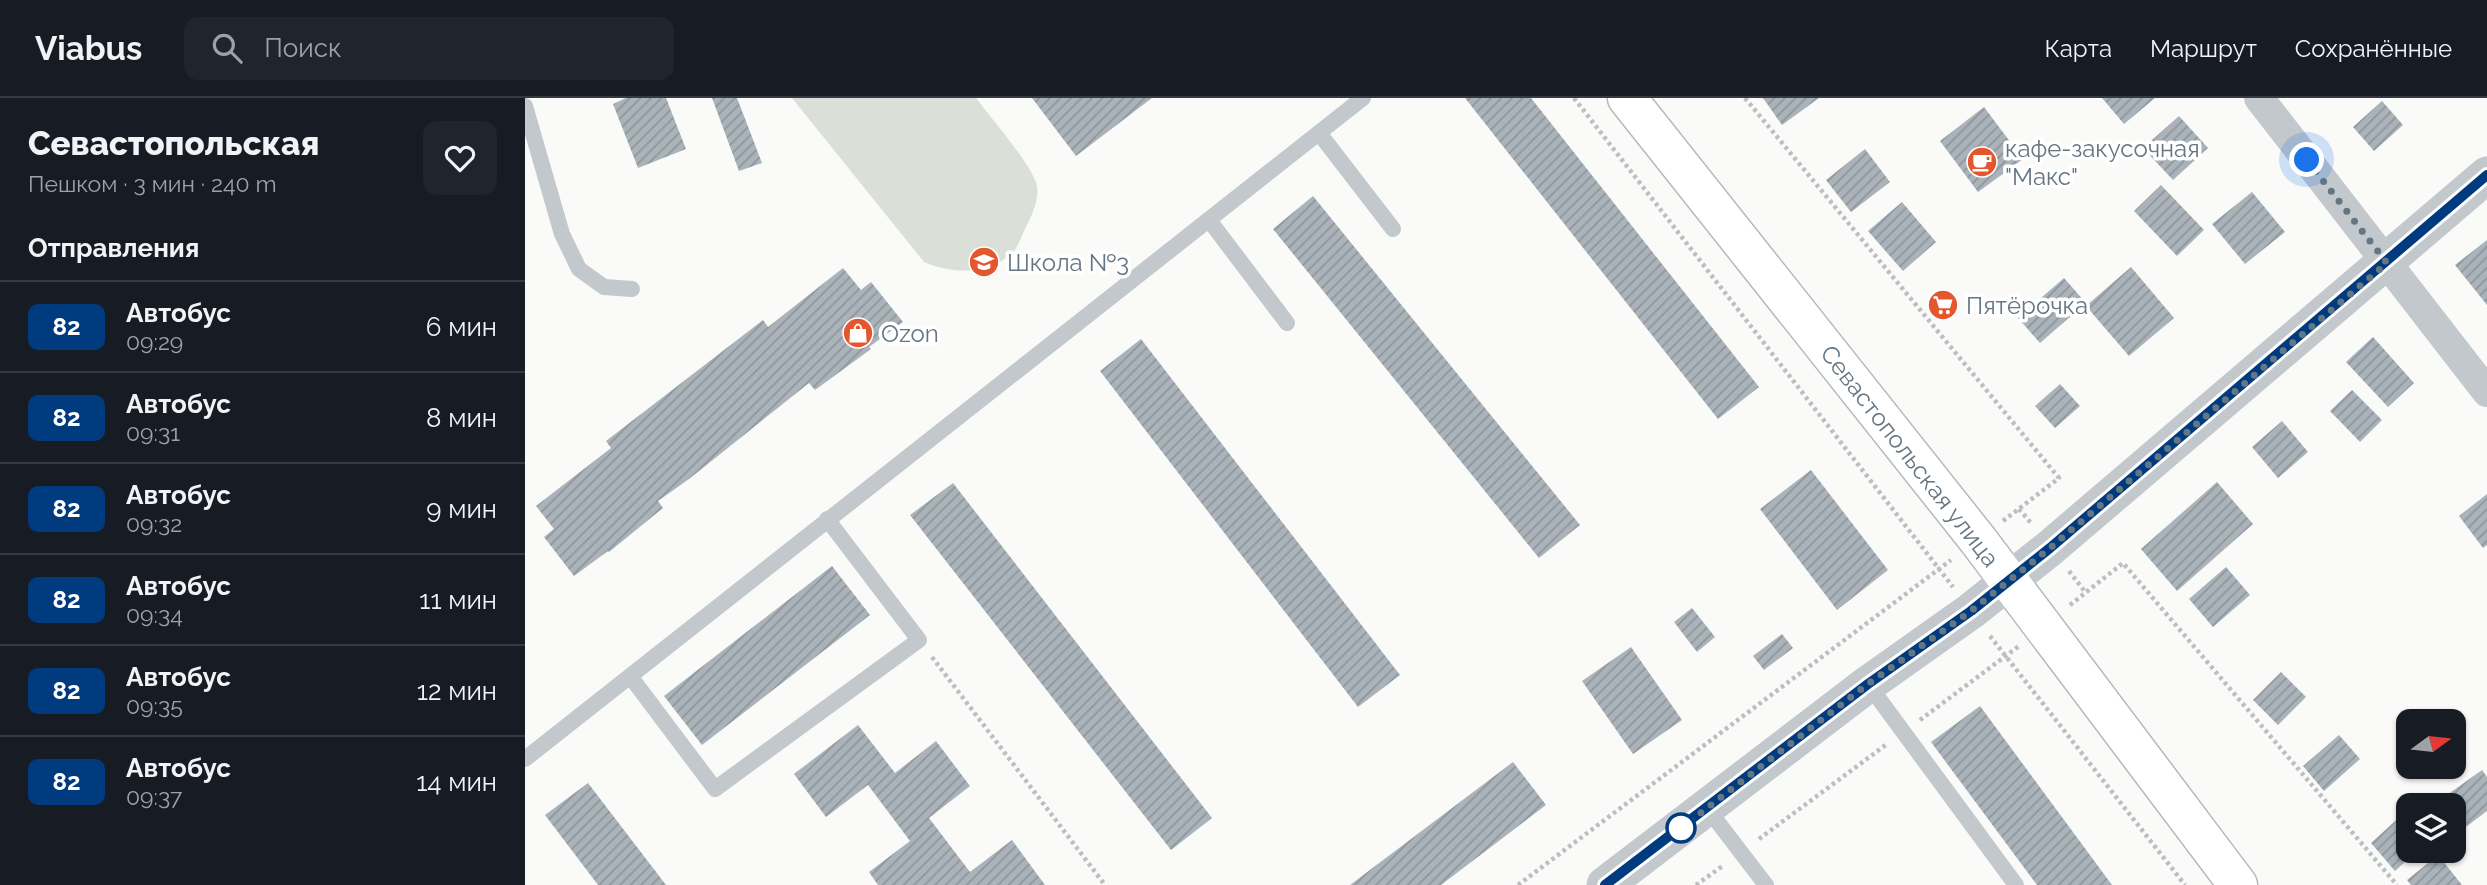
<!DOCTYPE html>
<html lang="ru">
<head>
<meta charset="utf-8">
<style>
  body { margin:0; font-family:Raleway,sans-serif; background:#20242c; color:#f1f3f6; height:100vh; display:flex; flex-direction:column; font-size:26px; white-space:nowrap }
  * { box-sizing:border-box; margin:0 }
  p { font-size:23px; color:#9ea1a6 }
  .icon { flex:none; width:38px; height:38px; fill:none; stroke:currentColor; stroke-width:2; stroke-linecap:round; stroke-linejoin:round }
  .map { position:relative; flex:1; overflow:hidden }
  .drawer { display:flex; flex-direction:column; background:#171b24; width:525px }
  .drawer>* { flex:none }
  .badge { padding:0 14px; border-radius:10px; font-size:24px; line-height:46px }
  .needle { width:46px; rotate:75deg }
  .buttons { position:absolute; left:1871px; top:611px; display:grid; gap:14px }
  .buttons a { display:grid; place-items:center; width:70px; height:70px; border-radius:14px; background:#171b24; box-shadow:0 2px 5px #0004; font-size:35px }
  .you { position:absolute; width:35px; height:35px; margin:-18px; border:5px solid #fff; border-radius:50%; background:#1a73e8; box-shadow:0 0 0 10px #1a73e833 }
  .map>.badge { position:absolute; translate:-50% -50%; box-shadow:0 0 0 4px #fff }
  h2 { padding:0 28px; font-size:26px; line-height:63px }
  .round { display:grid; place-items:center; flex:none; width:74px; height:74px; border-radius:14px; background:#20242c }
  .head { display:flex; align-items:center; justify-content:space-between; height:119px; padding:0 28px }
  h1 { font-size:33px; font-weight:800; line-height:52px }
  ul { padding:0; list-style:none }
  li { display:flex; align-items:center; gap:21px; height:91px; padding:0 28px; border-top:2px solid #363941 }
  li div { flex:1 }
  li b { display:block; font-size:26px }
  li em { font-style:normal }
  li .badge { min-width:77px; font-weight:700; text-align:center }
  header { display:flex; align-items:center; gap:42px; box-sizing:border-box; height:98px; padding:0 35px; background:#171b24; border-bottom:2px solid #363941 }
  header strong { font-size:33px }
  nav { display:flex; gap:38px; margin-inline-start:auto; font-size:24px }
  .search { width:490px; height:63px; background:#20242c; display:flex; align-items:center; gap:18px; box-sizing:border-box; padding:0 24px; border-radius:14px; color:#9ea1a6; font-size:26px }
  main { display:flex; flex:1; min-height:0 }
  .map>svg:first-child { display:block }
  .pitch { fill:#dadfd7 }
  .building { fill:url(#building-hatch) }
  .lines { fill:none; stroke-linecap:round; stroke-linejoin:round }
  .secondary-casing { stroke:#b3babf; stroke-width:41 }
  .path { stroke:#bbbfc2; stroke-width:4.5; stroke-dasharray:3.5 3.5; stroke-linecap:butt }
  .service { stroke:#c3c8cc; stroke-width:16 }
  .minor { stroke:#c3c8cc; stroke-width:30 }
  .tertiary { stroke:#c3c8cc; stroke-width:37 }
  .secondary { stroke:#fff; stroke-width:38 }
  .line-casing { stroke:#fff; stroke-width:16 }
  .line { stroke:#003b80; stroke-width:10 }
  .walk { stroke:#657683; stroke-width:7; stroke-dasharray:0 12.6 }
  .stop-dot { fill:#fff; stroke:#003b80; stroke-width:3.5 }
  .labels { text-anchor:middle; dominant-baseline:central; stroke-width:7; stroke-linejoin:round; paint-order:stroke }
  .poi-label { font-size:24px; fill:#657683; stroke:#fff; text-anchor:start }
  .street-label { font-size:24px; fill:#657683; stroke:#fff }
</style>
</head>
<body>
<header>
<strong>Viabus</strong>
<div class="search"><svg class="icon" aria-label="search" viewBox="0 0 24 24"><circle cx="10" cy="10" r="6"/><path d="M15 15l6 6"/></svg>Поиск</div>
<nav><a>Карта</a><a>Маршрут</a><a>Сохранённые</a></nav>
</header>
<main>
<section class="drawer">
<div class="head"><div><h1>Севастопольская</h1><p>Пешком · 3 мин · 240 m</p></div><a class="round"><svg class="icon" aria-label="heart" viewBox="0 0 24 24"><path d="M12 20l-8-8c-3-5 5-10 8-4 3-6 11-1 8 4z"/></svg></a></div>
<h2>Отправления</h2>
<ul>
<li><span class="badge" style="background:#003b80;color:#fff">82</span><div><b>Автобус</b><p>09:29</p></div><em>6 мин</em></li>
<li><span class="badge" style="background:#003b80;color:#fff">82</span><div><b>Автобус</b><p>09:31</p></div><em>8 мин</em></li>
<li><span class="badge" style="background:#003b80;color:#fff">82</span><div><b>Автобус</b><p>09:32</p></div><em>9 мин</em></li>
<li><span class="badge" style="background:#003b80;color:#fff">82</span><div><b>Автобус</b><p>09:34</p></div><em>11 мин</em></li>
<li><span class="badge" style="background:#003b80;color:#fff">82</span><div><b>Автобус</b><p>09:35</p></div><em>12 мин</em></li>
<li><span class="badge" style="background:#003b80;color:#fff">82</span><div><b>Автобус</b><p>09:37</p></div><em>14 мин</em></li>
</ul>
</section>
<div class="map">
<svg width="1962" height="787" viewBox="0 0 1962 787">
  <defs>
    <pattern id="building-hatch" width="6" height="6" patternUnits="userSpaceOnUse" patternTransform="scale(1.75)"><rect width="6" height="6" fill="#aab3b9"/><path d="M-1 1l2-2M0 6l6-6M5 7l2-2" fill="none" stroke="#8e969c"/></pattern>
  </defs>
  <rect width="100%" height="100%" fill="#fafaf8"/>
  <path class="pitch" d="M267,0H451C465,19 508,68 512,88C514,103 507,117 501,129C496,138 493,151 485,157C461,177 427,176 399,164Z"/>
  <path class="building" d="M101,0H141L161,51L113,70L88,6Z
    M187,0H212L237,65L214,73Z
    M507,0H627L551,58Z
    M940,0H1006L1234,289L1193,321Z
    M1238,0H1294L1257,27Z
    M1577,0H1630L1599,26Z
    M1857,3L1878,27L1849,53L1828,29Z
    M1459,9L1498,61L1453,94L1415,43Z
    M1654,18L1683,50L1648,82L1618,50Z
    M1340,51L1365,84L1326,114L1301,82Z
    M1636,87L1679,132L1652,158L1609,113Z
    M1727,94L1760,134L1720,166L1687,126Z
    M788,98L1055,427L1014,460L748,131Z
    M1377,104L1411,144L1378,173L1343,133Z
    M1962,142V207L1930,167Z
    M1606,169L1649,220L1604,258L1561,208Z
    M318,170L336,192L346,184L378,224L344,249L346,251L290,292L284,285L164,381L133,403L138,410L84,454L83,453L49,478L19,439L29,431L11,408L86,350L81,343L238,222L243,229Z
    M1539,180L1561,205L1515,245L1493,220Z
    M1848,239L1889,285L1863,309L1821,264Z
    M616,241L875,577L833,609L575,273Z
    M1535,286L1555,308L1530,330L1510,308Z
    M1827,292L1857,322L1835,344L1805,313Z
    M1757,323L1783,354L1753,380L1727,349Z
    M1286,372L1363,472L1312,512L1235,411Z
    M1692,384L1728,426L1652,493L1616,451Z
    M428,385L687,720L646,752L385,417Z
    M1962,396V447L1958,450L1934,418Z
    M307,468L345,517L177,647L139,598Z
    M1701,469L1725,497L1688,529L1664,501Z
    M1167,510L1190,539L1172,554L1149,524Z
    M1257,536L1268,550L1239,572L1228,558Z
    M1106,549L1157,622L1108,656L1057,583Z
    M1756,574L1781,599L1753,627L1728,602Z
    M1455,608L1587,787H1512L1406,644Z
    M333,627L370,675L411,643L445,688L404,720L445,774L487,742L520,787H353L344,774L385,743L343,687L301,719L269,676Z
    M1814,637L1835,661L1799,693L1778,668Z
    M988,664L1021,707L916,787H825Z
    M1957,672L1962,679V713L1934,734L1928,726V707H1914L1912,704Z
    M63,685L141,787H73L20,717Z
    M1879,715L1883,719V752H1893L1870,773L1846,745Z
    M1913,757L1937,787H1886L1882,782Z"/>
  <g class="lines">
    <g class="secondary-casing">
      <path id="secondary" d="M1102,0L1453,442L1713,787"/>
    </g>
    <path class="path" d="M1049,0L1428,489
      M1220,0L1534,380L1478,423
      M1494,411L1506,425
      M1544,473L1561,495
      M1545,507L1598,465L1872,787
      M1465,538L1660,787
      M407,559L580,787
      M1395,622L1494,548
      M1234,741L1362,646
      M993,787L1426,462
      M1171,787L1199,767"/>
    <path class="service" d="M0,8L37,136L54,171L79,189L107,191
      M794,35L868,131
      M684,122L762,225
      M105,578L190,691L394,542L302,421
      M1343,586L1491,787
      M0,661L838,0
      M1182,710L1241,787"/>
    <path class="minor" d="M1734,0L1962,294"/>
    <path class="tertiary" d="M1080,787L1343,586L1446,513L1525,450L1962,77"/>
    <use href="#secondary" class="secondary"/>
  </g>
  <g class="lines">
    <g class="line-casing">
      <path id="line" d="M1080,787L1343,586L1446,513L1525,450L1962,77"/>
    </g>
    <use href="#line" class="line"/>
    <path class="walk" d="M1156,730L1343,586L1446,513L1525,450L1862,165L1782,62"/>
  </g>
  <defs>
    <g id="cafe-disc" transform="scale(1.575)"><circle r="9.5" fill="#e4572e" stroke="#fff"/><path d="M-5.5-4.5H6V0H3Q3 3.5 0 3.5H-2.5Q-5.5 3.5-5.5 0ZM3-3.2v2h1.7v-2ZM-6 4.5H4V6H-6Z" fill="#fff"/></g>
    <g id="school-disc" transform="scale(1.575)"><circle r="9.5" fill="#e4572e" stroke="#fff"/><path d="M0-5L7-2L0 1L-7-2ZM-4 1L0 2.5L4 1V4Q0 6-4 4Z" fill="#fff"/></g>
    <g id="supermarket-disc" transform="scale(1.575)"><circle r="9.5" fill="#e4572e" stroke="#fff"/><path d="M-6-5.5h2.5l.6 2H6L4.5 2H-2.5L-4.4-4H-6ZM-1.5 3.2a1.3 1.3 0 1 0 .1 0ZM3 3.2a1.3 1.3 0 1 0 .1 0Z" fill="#fff"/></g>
    <g id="shop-disc" transform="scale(1.575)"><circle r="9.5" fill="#e4572e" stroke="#fff"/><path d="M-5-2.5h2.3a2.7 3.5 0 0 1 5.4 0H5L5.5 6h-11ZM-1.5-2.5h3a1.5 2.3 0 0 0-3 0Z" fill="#fff"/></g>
  </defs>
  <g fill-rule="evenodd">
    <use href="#cafe-disc" x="1457" y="64"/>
    <use href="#school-disc" x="459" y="164"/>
    <use href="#supermarket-disc" x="1418" y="207"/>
    <use href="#shop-disc" x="333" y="235"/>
  </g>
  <circle class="stop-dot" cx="1156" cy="730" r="14"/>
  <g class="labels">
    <g class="poi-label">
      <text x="1480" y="50">кафе-закусочная<tspan x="1480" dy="28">"Макс"</tspan></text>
      <text x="482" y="164">Школа №3</text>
      <text x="1441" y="207">Пятёрочка</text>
      <text x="356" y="235">Ozon</text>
    </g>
    <g class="street-label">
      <text transform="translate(1385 358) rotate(52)">Севастопольская улица</text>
    </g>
  </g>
</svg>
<div class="buttons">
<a><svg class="needle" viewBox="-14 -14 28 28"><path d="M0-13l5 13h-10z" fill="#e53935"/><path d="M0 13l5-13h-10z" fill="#9ea1a6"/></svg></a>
<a><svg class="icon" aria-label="layers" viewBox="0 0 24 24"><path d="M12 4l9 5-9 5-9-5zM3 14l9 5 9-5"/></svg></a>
</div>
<div class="you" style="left:1782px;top:62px"></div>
</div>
</main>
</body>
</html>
